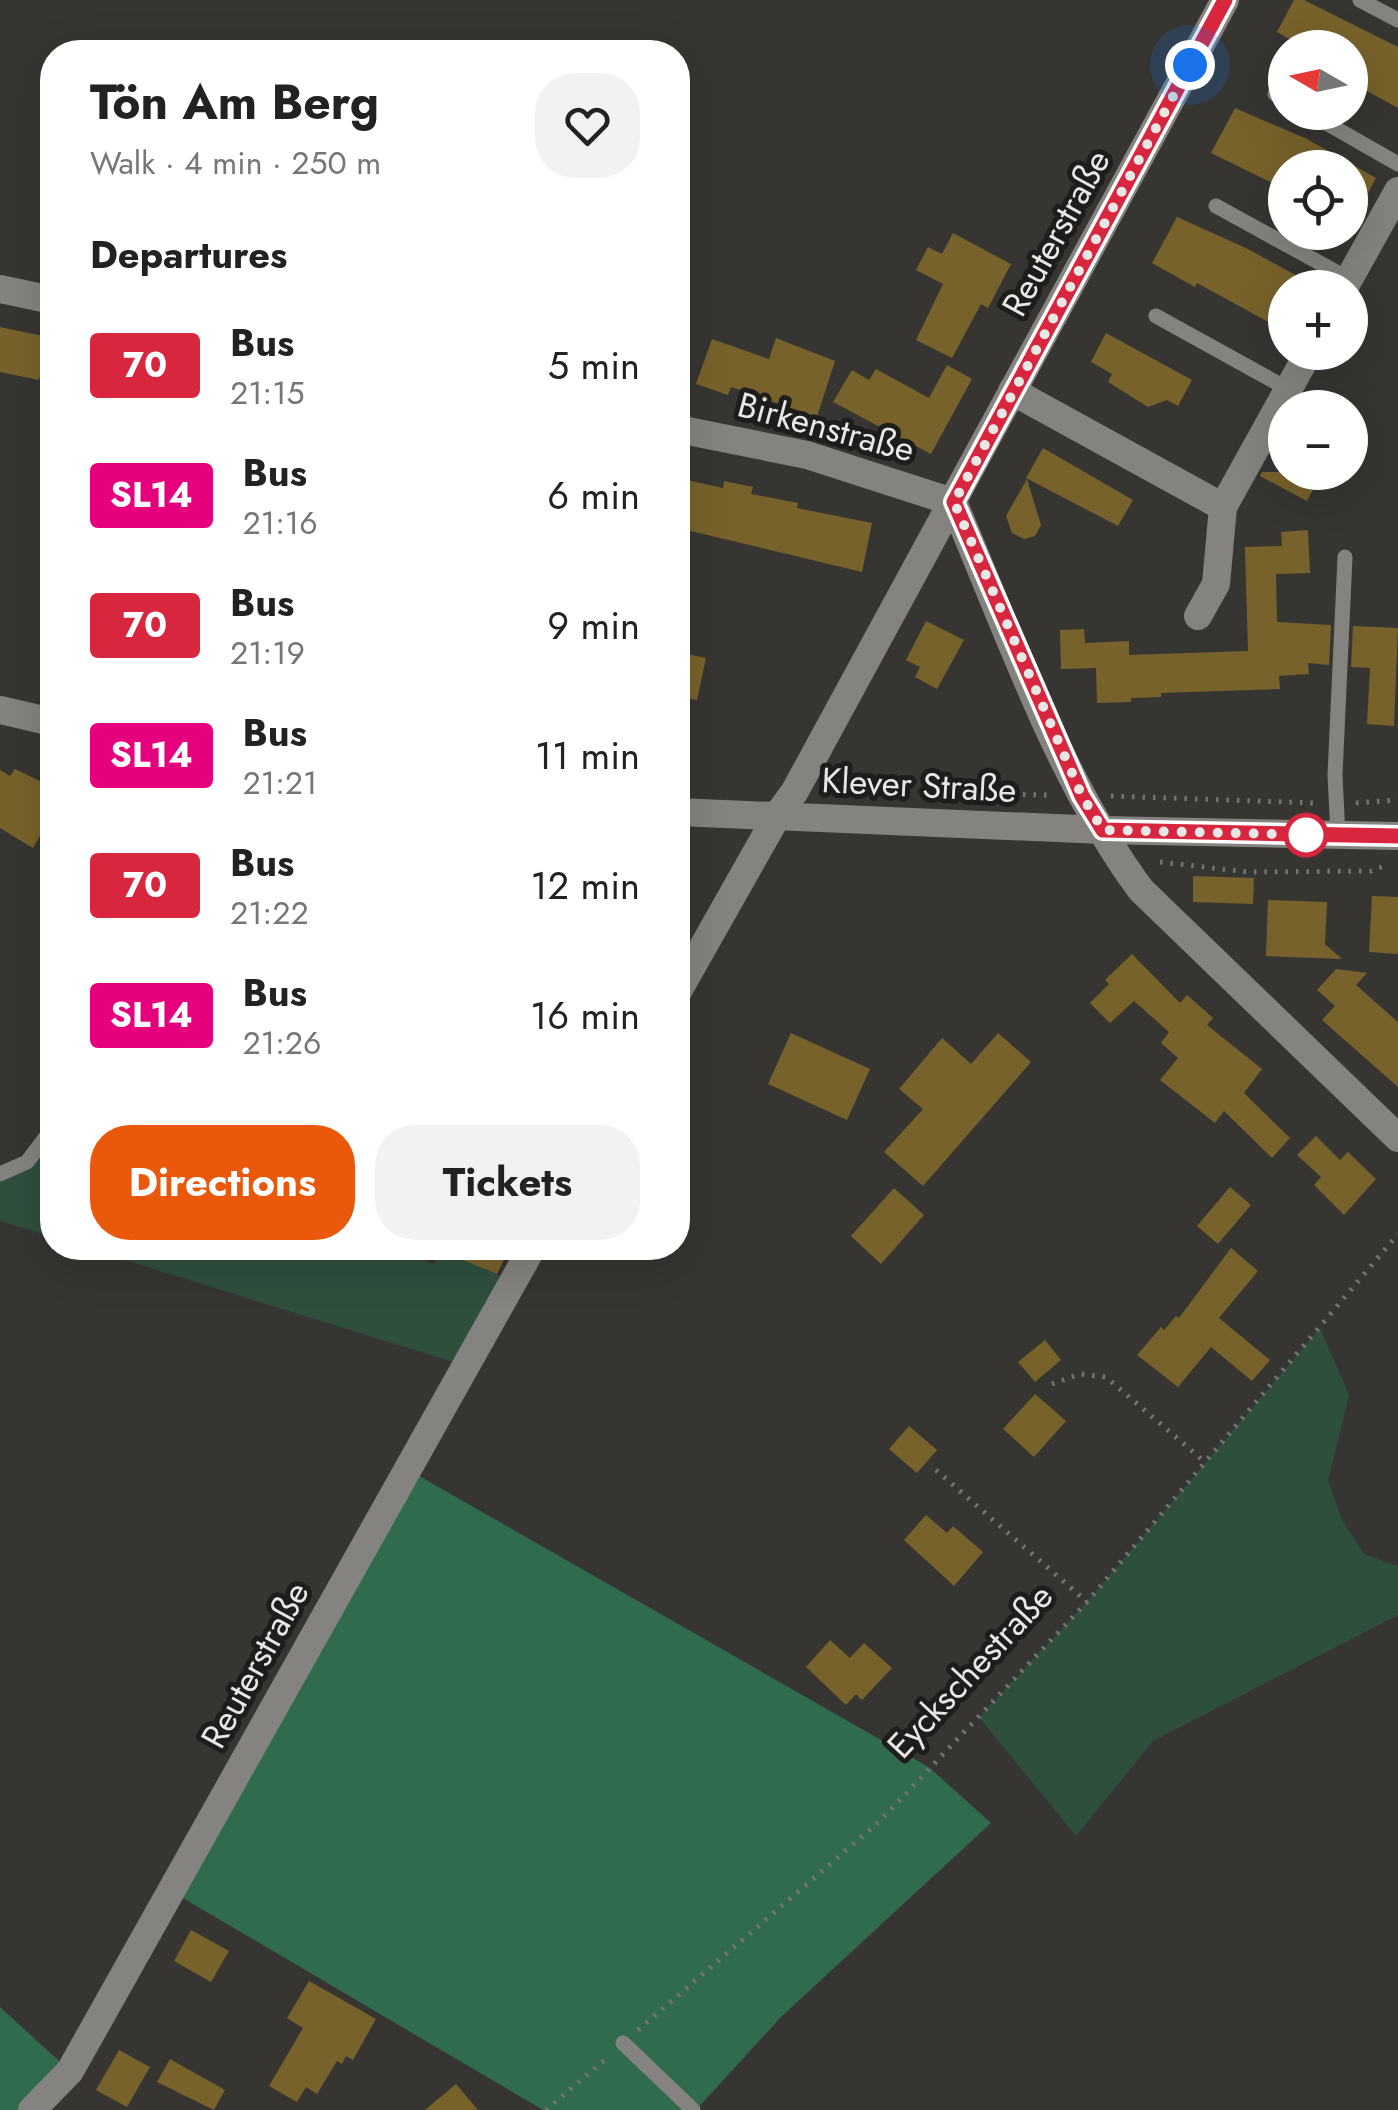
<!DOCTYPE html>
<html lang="en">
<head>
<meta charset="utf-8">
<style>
  body { margin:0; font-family:Jost,sans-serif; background:#f2f2f2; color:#222; height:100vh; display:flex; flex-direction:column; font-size:38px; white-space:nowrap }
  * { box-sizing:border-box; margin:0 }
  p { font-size:32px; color:#767676 }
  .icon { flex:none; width:55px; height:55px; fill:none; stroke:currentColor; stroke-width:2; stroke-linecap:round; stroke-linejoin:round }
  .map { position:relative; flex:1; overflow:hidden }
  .panel { position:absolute; left:40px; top:40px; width:650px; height:1220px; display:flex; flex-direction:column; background:#fff; border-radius:40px; box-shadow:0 10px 40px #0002 }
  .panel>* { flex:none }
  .badge { padding:0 20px; border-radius:8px; font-size:35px; line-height:65px }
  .needle { width:65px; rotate:279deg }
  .buttons { position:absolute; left:1268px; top:30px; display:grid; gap:20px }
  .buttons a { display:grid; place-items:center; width:100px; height:100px; border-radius:50%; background:#fff; box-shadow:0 10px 40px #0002; font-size:50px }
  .you { position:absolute; width:50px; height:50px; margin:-25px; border:8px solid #fff; border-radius:50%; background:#1a73e8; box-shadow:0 0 0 15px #1a73e833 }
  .map>.badge { position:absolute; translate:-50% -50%; box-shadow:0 0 0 5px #fff }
  h2 { padding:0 50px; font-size:38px; line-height:90px }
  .round { display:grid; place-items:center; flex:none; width:105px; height:105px; border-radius:40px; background:#f2f2f2 }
  .head { display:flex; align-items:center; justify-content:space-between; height:170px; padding:0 50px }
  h1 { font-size:48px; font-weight:700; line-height:75px }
  .primary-button { display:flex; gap:20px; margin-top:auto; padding:20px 50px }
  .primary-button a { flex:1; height:115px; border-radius:40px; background:#ea580c; color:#fff; font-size:40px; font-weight:700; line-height:115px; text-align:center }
  .primary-button a+a { background:#f2f2f2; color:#222 }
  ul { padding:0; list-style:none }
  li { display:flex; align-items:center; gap:30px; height:130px; padding:0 50px }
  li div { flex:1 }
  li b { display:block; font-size:38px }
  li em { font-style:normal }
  li .badge { min-width:110px; font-weight:700; text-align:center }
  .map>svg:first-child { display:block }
  .green { fill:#2f4f3d }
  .forest { fill:#316b4d }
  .building { fill:#77622b }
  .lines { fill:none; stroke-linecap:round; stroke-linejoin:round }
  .path { stroke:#757472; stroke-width:5; stroke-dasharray:2.5 8; stroke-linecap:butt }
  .service { stroke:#84837f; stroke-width:15 }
  .minor { stroke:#84837f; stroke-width:28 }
  .tertiary { stroke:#84837f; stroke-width:28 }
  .line-casing { stroke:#fff; stroke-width:22 }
  .line { stroke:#d7263d; stroke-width:15 }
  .walk { stroke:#e7e7e5; stroke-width:10; stroke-dasharray:0 18 }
  .stop-dot { fill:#fff; stroke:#d7263d; stroke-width:5 }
  .labels { text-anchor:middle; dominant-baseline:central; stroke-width:10; stroke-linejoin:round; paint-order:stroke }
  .street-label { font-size:35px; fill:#e7e7e5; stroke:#1d1d1b }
</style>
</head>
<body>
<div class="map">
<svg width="1398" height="2110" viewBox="0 0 1398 2110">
  <rect width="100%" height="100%" fill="#363532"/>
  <path class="green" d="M52,1129V1237L0,1221V1174L11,1173Z
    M86,1248H391L434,1264L442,1248L513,1282L466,1366Z
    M1320,1328L1349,1395L1328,1481L1342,1520L1364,1554L1398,1566V1615L1153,1741L1076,1836L979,1717L1087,1602Z"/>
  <path class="forest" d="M407,1469L930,1768L991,1823L781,2017L696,2110H543L171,1891Z
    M0,2007L70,2071L32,2110H0Z"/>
  <path class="building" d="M1294,0H1304L1398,47V108L1356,85L1362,73L1350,67V48H1305L1277,32Z
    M1235,108L1307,139L1376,178L1350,227V168H1285V189L1211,153Z
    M1177,217L1248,249L1319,288H1285V331L1197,283L1195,287L1152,263Z
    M953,233L1011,264L988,308L981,304L952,358L916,340L943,284L916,270L928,247L942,254Z
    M0,327L48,337L39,380L0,372Z
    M1106,333L1192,380L1178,406L1167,400L1148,407L1108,382L1112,374L1091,362Z
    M776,338L835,361L817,417L731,387L728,395L696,384L712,339L769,359Z
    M947,365L972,379L931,454L833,402L852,370L869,380L876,369L929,398Z
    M1043,448L1133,500L1118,526L1026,478Z
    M1262,472H1322L1307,501L1260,476Z
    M678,478L723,488L724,481L753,487L751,494L798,503L797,508L872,523L862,572L678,528Z
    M1027,479L1041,525L1035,536L1024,539L1012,533L1006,516Z
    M1308,530L1310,573L1276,574L1277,622L1331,625L1329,665L1308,663L1309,674L1279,676L1280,689L1161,693V697L1131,698V702L1097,703L1096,668L1061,669L1060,630L1084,629L1085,643L1129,641V655L1248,651L1245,547L1282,546L1281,532Z
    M926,621L964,640L937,689L915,677L920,667L906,660Z
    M1353,626L1398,628L1394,726L1367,724L1370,668L1351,667Z
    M678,652L706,658L697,700L678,696Z
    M15,769L52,787V844L40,836L33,848L0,828V770L10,776Z
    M1193,876L1254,878L1253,904L1193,902Z
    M1372,896L1398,897V954L1369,952Z
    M1268,900L1327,902L1325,944L1342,959L1266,956Z
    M1132,954L1180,1003L1187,995L1213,1018L1207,1025L1262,1069L1244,1093L1290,1138L1272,1158L1224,1111L1215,1123L1160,1080L1178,1058L1161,1043L1169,1032L1134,1001L1110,1023L1090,1003L1109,984L1105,980Z
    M1336,969L1367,973L1356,985L1398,1022V1087L1322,1020L1335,1006L1317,990Z
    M791,1033L870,1069L847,1120L768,1084Z
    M998,1033L1031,1062L923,1186L884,1152L923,1109L899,1089L942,1038L971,1064Z
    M1316,1136L1340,1160L1348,1152L1376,1179L1344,1215L1314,1185L1321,1177L1297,1155Z
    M1230,1187L1251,1205L1218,1244L1197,1226Z
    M894,1188L924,1215L881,1264L851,1236Z
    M434,1248H510L497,1274Z
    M1231,1248L1258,1271L1219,1318L1270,1360L1252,1381L1211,1347L1178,1387L1137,1355L1161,1327L1164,1330L1176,1316L1179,1318Z
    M1045,1340L1061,1360L1035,1382L1018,1362Z
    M1035,1394L1066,1421L1034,1457L1003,1429Z
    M909,1426L937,1450L917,1473L889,1449Z
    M926,1515L947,1533L953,1526L983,1552L954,1586L904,1540Z
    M830,1640L850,1658L864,1643L892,1668L862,1700L856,1694L846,1705L806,1667Z
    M191,1930L229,1951L211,1982L174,1961Z
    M309,1981L376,2019L353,2060L346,2056L342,2064L337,2061L317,2094L306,2087L297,2102L269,2086L303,2028L287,2018Z
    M119,2050L150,2067L127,2107L96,2090Z
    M170,2059L225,2090L214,2110L157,2082Z
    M456,2084L478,2110H425Z"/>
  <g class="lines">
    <path class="path" d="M981,794L1050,795
      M1111,796L1315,803
      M1356,803L1398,800
      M1160,862L1248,872L1371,871L1387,865
      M1052,1384L1080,1374L1106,1377L1206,1463
      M936,1470L1087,1602
      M638,2030L880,1821L1087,1602L1398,1234
      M546,2110L608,2057"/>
    <path class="service" d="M1360,0L1398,20
      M1275,94L1285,100
      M1307,112L1398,164
      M1216,206L1349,279
      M1156,316L1288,389
      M1338,836L1335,775L1345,557
      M0,1174L27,1162L52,1129
      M623,2043L693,2110"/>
    <path class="minor" d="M1344,288L1398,191
      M0,289L52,300
      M1012,391L1223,507L1309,352
      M678,429L807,455L953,502C1008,630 1058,778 1141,890L1398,1138
      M1198,616L1216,584L1223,507
      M678,991L777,816
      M32,2110L70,2071L532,1248"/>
    <path class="tertiary" d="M0,710L52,722
      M678,812L1103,830L1398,836
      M777,816L795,791L1225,0"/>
  </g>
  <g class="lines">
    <g class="line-casing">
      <path id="line" d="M1225,0L954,502L1082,796L1103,830L1398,836"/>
    </g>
    <use href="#line" class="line"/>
    <path class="walk" d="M1190,65L954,502L1082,796L1103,830L1316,835H1306"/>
  </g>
  <circle class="stop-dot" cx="1306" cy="835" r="20"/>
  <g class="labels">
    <g class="street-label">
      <text transform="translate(1056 233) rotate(-61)">Reuterstraße</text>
      <text transform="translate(826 427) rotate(15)">Birkenstraße</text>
      <text transform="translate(919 785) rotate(3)">Klever Straße</text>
      <text transform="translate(255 1665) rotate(-61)">Reuterstraße</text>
      <text transform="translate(970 1671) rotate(-47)">Eyckschestraße</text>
    </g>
  </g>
</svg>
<div class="buttons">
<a><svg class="needle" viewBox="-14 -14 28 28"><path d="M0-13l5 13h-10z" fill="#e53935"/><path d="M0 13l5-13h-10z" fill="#767676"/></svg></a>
<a><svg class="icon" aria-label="locate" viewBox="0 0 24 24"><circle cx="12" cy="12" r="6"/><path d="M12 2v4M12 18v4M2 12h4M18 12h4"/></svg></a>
<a>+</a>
<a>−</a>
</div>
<div class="you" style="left:1190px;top:65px"></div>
<section class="panel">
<div class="head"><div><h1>Tön Am Berg</h1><p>Walk · 4 min · 250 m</p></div><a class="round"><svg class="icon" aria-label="heart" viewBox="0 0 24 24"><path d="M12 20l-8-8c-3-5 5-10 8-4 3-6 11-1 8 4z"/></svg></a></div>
<h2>Departures</h2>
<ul>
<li><span class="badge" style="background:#d7263d;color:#fff">70</span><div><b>Bus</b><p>21:15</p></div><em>5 min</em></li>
<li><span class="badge" style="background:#e6007e;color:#fff">SL14</span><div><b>Bus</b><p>21:16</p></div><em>6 min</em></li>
<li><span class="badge" style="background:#d7263d;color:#fff">70</span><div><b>Bus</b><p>21:19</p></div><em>9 min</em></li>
<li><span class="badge" style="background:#e6007e;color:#fff">SL14</span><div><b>Bus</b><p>21:21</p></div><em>11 min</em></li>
<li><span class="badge" style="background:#d7263d;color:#fff">70</span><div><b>Bus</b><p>21:22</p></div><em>12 min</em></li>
<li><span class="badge" style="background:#e6007e;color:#fff">SL14</span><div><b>Bus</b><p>21:26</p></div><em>16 min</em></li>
</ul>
<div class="primary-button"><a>Directions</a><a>Tickets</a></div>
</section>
</div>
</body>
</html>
